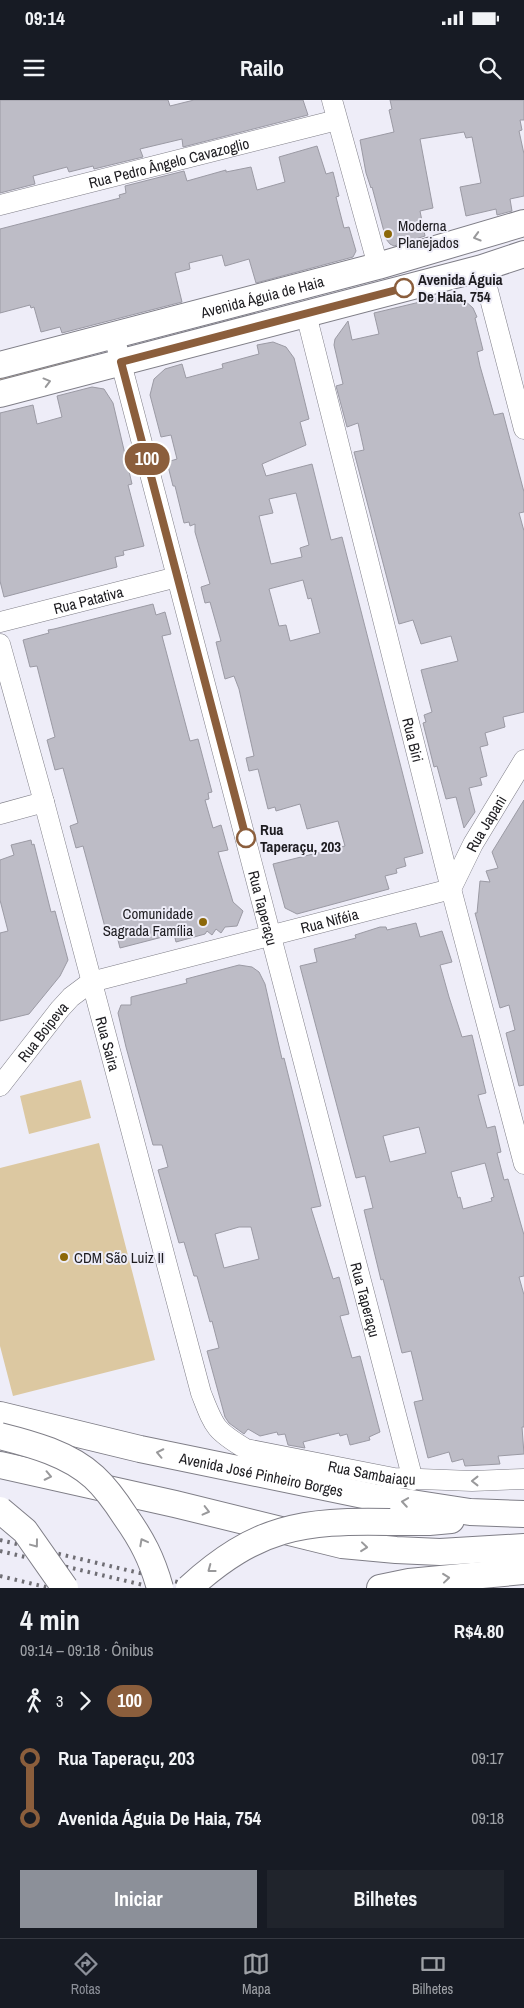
<!DOCTYPE html>
<html lang="pt">
<head>
<meta charset="utf-8">
<style>
  body { margin:0; font-family:"Archivo Narrow",sans-serif; background:#20242c; color:#f1f3f6; height:100vh; display:flex; flex-direction:column; font-size:19px; white-space:nowrap }
  * { box-sizing:border-box; margin:0 }
  p { font-size:16px; color:#9ea1a6 }
  .icon { flex:none; width:28px; height:28px; fill:none; stroke:currentColor; stroke-width:2; stroke-linecap:round; stroke-linejoin:round }
  .map { position:relative; height:1488px; overflow:hidden }
  .details { display:flex; flex-direction:column; background:#171b24; flex:1 }
  .details>* { flex:none }
  .badge { padding:0 10px; border-radius:16px; font-size:18px; line-height:32px }
  .map>.badge { position:absolute; translate:-50% -50%; box-shadow:0 0 0 2px #fff }
  .legs { display:flex; align-items:center; gap:8px; height:55px; padding:0 20px; font-size:16px }
  .legs p { margin-inline-start:auto }
  .summary { display:flex; align-items:center; justify-content:space-between; height:85px; padding:0 20px }
  h1 { font-size:28px; font-weight:800; line-height:38px }
  .cta { display:flex; gap:10px; margin-top:auto; padding:10px 20px }
  .cta a { flex:1; height:58px; border-radius:0px; background:#8c9099; color:#fff; font-size:20px; font-weight:800; line-height:58px; text-align:center }
  .cta a+a { background:#20242c; color:#f1f3f6 }
  ul { padding:0 20px; list-style:none }
  li { display:flex; align-items:center; gap:18px; height:60px; font-size:19px }
  li i { display:grid; place-items:center; width:8px; height:100%; margin:0 6px; background:currentColor }
  li i::after { content:''; width:12px; height:12px; margin:-6px; border:4px solid; border-radius:50%; background:#171b24 }
  li p { margin-inline-start:auto }
  li:first-child i { background:linear-gradient(#0000 50%,currentColor 0) }
  li:last-child i { background:linear-gradient(currentColor 50%,#0000 0) }
  .status { display:flex; justify-content:space-between; align-items:center; height:35px; padding:0 25px; background:#171b24; direction:ltr }
  .status svg { height:14px; fill:currentColor }
  header { display:flex; justify-content:space-between; align-items:center; height:65px; padding:0 20px; background:#171b24; font-size:22px; font-weight:800 }
  .menu { display:flex; justify-content:space-around; align-items:center; height:70px; border-top:1px solid #363941; background:#171b24; font-size:14px; color:#9ea1a6 }
  .menu a { display:grid; justify-items:center; gap:2px }
  .menu .on { color:#8c9099 }
  .map>svg:first-child { display:block }
  .green { fill:#dcc8a1 }
  .building { fill:#bdbcc6; stroke:#9b9aa4; fill-rule:evenodd }
  .lines { fill:none; stroke-linecap:round; stroke-linejoin:round }
  .minor-casing { stroke:#7f7e87; stroke-width:21 }
  .major-casing { stroke:#7f7e87; stroke-width:28 }
  .minor { stroke:#fff; stroke-width:20 }
  .major { stroke:#fff; stroke-width:26 }
  .rail { stroke:#6f6e74; stroke-width:4; stroke-dasharray:2.5 5; stroke-linecap:butt }
  .major-bridge-casing { stroke:#7f7e87; stroke-width:28; stroke-linecap:butt }
  .major-bridge { stroke:#fff; stroke-width:26 }
  .oneway { stroke:#99999b }
  .line-1-casing { stroke:#fff; stroke-width:11 }
  .line-1 { stroke:#8b5e3c; stroke-width:8 }
  .poi-dot { fill:#8c680a; stroke:#eeedf8; stroke-width:2 }
  .stop-1-dot { fill:#fff; stroke:#8b5e3c; stroke-width:2.5 }
  .labels { text-anchor:middle; dominant-baseline:central; stroke-width:4; stroke-linejoin:round; paint-order:stroke }
  .street-label { font-size:15px; fill:#1d1c20; stroke:#eeedf8 }
  .poi-label { font-size:15px; fill:#1d1c20; stroke:#eeedf8; text-anchor:start }
  .stop-label { font-size:15px; font-weight:bold; fill:#1d1c20; stroke:#eeedf8; text-anchor:start }
</style>
</head>
<body>
<div class="status"><b>09:14</b><svg viewBox="0 0 49 12"><path d="M0 12V9h3v3zM5 12V6h3v6zM10 12V3h3v9zM15 12V0h3v12zM26 1h20v11H26zM47 4h2v5h-2z"/></svg></div>
<header><svg class="icon" aria-label="menu" viewBox="0 0 24 24"><path d="M4 6h16M4 12h16M4 18h16"/></svg>Railo<svg class="icon" aria-label="search" viewBox="0 0 24 24"><circle cx="10" cy="10" r="6"/><path d="M15 15l6 6"/></svg></header>
<div class="map">
<svg width="524" height="1488" viewBox="0 0 524 1488">
  <rect width="100%" height="100%" fill="#eeedf8"/>
  <path class="green" d="M90,252L91,259L0,283V276Z
    M81,980L91,1018L29,1034L20,996Z
    M99,1043L155,1260L13,1296L0,1246V1068Z"/>
  <path class="building" d="M0,0H168L170,6L194,0H303L308,15L183,47L182,39L140,49L143,57L94,69L93,66L69,72L67,67L33,76L35,84L0,93Z
    M390,0H524V20H520L522,30L519,31L524,54V96L510,99L512,111L497,115L496,109L466,116L460,87L481,83L472,37L466,38L464,32L420,39L433,108L420,111L425,136L394,146L390,144L386,139L372,87L371,88L366,73L360,40L394,32L389,10L392,9Z
    M317,46L326,74L333,72L339,96L336,97L344,128L349,127L356,151L353,157L256,183L249,159L225,166L222,155L189,163L190,169L175,173L182,202L62,233L60,227L41,232L34,207L31,208L30,205L0,213V129L120,98L119,95L126,93L125,86L184,71L187,81L226,70V72L251,67L257,90L285,82L279,57Z
    M445,196L447,204L464,200L473,208L477,217L475,218L483,250L477,252L480,266L494,315L503,313L524,392V412L519,413L524,431V612L503,617L505,627L485,633L488,645L480,647L487,676L480,678L482,685L469,688L475,712L464,728L456,697L446,699L437,666L434,667L423,623L426,622L424,615L432,612L421,570L458,561L451,536L421,544L413,520L399,524L354,352L364,350L358,323L347,327L336,286L343,284L334,245L335,239L348,221L352,240L379,234L374,213Z
    M273,242L286,247L294,258L309,319L300,322L306,345L262,364L266,376L312,364L331,440L342,437L423,753L404,758L406,766L396,769L397,773L385,776L389,789L297,814L285,808L273,764L345,746L338,721L307,729L300,704L276,711L275,707L268,709L258,669L249,671L246,658L254,656L239,589L234,576L225,579L216,542L221,541L210,502L205,503L201,487L210,484L195,432V424L190,426L189,422L184,423L175,386H173L167,362L177,359L171,335L161,337L150,295L154,279L165,269L182,264L186,278L223,268L222,264L259,254L257,245ZM296,393L309,445L300,448L302,457L271,464L259,416L273,413L269,399ZM303,480L308,499L311,498L320,533L290,541L286,525L279,526L269,489Z
    M92,287L104,289L113,303L132,384L128,385L144,446L123,451L124,455L115,457L117,467L4,497L0,481V313L33,305L37,324L62,317L57,296Z
    M153,504L156,515L165,512L171,534L162,536L190,641L198,639L212,692L208,693L209,699L205,700L213,728L221,725L228,750L218,752L233,802L243,811L237,826L225,827L221,833L216,829L212,835L207,831L205,834L176,842L174,834L120,848L115,828L106,831L83,746L76,748L70,726L78,723L63,668L55,670L47,640L55,637L37,566L30,567L23,540L49,533L48,530L54,529Z
    M524,700V985L519,986L506,933L515,930L509,905L500,908L475,813H477L480,781L490,782L486,771L498,768L492,752Z
    M31,740L32,745L34,744L51,812L55,811L68,860L60,876L29,914L0,921V833L8,831L0,800V760L14,755L11,745Z
    M416,823L420,837L442,831L452,862L440,865L449,897L462,937L472,935L486,993L478,995L487,1028L495,1026L501,1052L497,1053L504,1080L508,1079L524,1135V1176L519,1177L524,1195V1327H522L524,1354L498,1356L500,1364L465,1366L463,1359L452,1362L449,1352L428,1358L414,1302L423,1300L411,1251L402,1253L383,1179L381,1180L364,1110L373,1108L365,1076L356,1078L300,866L317,862L314,849L356,838L355,835L380,827H386L387,830ZM419,1027L426,1053L390,1062L383,1036ZM485,1063L494,1097L491,1098L492,1101L463,1109L460,1097L458,1098L451,1072Z
    M239,865L252,867L259,872L265,884L282,959L284,958L321,1106L311,1108L333,1179L339,1177L349,1214L340,1216L352,1258L360,1256L380,1332L369,1337L370,1340L350,1345L347,1334L340,1336L339,1333L303,1342L305,1348L288,1345L285,1334L278,1335L277,1332L260,1336L248,1329L244,1334L229,1323L225,1317L207,1251L219,1248L212,1221L210,1222L197,1176H194L184,1142L179,1143L158,1070L168,1067L162,1045H153L126,947L118,913L121,905H131V897L187,883L186,879ZM239,1127H251L259,1159L224,1168L215,1134Z"/>
  <g class="lines">
    <g class="minor-casing">
      <g id="minor">
        <path d="M332,0L378,166"/>
        <path id="s1" d="M0,105L337,20"/>
        <path d="M482,168L524,329"/>
        <path id="s2" d="M306,214L451,789L524,1064"/>
        <path id="s3" d="M114,236L413,1380"/>
        <path id="s4" d="M0,522L177,477"/>
        <path id="s5" d="M0,544L44,702L201,1293C214,1326 214,1330 246,1349L394,1378L472,1381L524,1379"/>
        <path d="M0,714L44,702"/>
        <path id="s6" d="M0,986L60,909L71,897L91,882L451,789L473,744L524,660"/>
      </g>
    </g>
    <g class="major-casing">
      <g id="major">
        <path id="s7" d="M0,265L378,166L524,123"/>
        <path d="M0,294L482,168L524,154"/>
        <path id="s8" d="M0,1315L140,1349L373,1397L470,1412L524,1414"/>
        <path d="M0,1365L175,1404L342,1445L396,1450L440,1452L524,1447"/>
        <path d="M390,1422H429L451,1420"/>
        <path d="M380,1488L409,1482L524,1471"/>
      </g>
    </g>
    <use href="#minor" class="minor"/>
    <use href="#major" class="major"/>
    <path class="rail" d="M0,1440L203,1488
      M0,1451L156,1488
      M0,1476L50,1488"/>
    <g class="major-bridge-casing">
      <path id="major-bridge" d="M0,1336C32,1344 69,1354 94,1377C107,1389 116,1402 125,1416C142,1440 152,1459 160,1488
        M0,1410L25,1431L65,1488
        M189,1488C256,1427 302,1420 390,1422"/>
    </g>
    <use href="#major-bridge" class="major-bridge"/>
  </g>
  <defs><path id="oneway-chevron" d="M-2-3.5L2.5 0L-2 3.5" fill="none" stroke-width="1.6" stroke-linecap="round" stroke-linejoin="round" transform="scale(1.25)"/></defs>
  <g class="oneway">
    <use href="#oneway-chevron" transform="translate(477 137) rotate(164)"/>
    <use href="#oneway-chevron" transform="translate(47 282) rotate(-15)"/>
    <use href="#oneway-chevron" transform="translate(160 1353) rotate(-168)"/>
    <use href="#oneway-chevron" transform="translate(48 1376) rotate(12)"/>
    <use href="#oneway-chevron" transform="translate(475 1381) rotate(180)"/>
    <use href="#oneway-chevron" transform="translate(405 1402) rotate(-171)"/>
    <use href="#oneway-chevron" transform="translate(206 1411) rotate(14)"/>
    <use href="#oneway-chevron" transform="translate(143 1442) rotate(-118)"/>
    <use href="#oneway-chevron" transform="translate(35 1444) rotate(53)"/>
    <use href="#oneway-chevron" transform="translate(364 1447) rotate(6)"/>
    <use href="#oneway-chevron" transform="translate(211 1469) rotate(143)"/>
    <use href="#oneway-chevron" transform="translate(446 1478) rotate(-6)"/>
  </g>
  <g class="lines">
    <g class="line-1-casing">
      <path id="line-1" d="M246,738L121,262L404,188"/>
    </g>
    <use href="#line-1" class="line-1"/>
  </g>
  <g class="poi-dot">
    <circle cx="388" cy="134" r="5"/>
    <circle cx="203" cy="822" r="5"/>
    <circle cx="64" cy="1157" r="5"/>
  </g>
  <g class="stop-1-dot">
    <circle cx="404" cy="188" r="9"/>
    <circle cx="246" cy="738" r="9"/>
  </g>
  <g class="labels">
    <g class="street-label">
      <text stroke="none"><textPath href="#s1" startOffset="174">Rua Pedro Ângelo Cavazoglio</textPath></text>
      <text stroke="none"><textPath href="#s7" startOffset="271">Avenida Águia de Haia</textPath></text>
      <text stroke="none"><textPath href="#s4" startOffset="91">Rua Patativa</textPath></text>
      <text stroke="none"><textPath href="#s2" startOffset="439">Rua Biri</textPath></text>
      <text stroke="none"><textPath href="#s6" startOffset="585">Rua Japani</textPath></text>
      <text stroke="none"><textPath href="#s3" startOffset="591">Rua Taperaçu</textPath></text>
      <text stroke="none"><textPath href="#s6" startOffset="385">Rua Niféia</textPath></text>
      <text stroke="none"><textPath href="#s6" startOffset="69">Rua Boipeva</textPath></text>
      <text stroke="none"><textPath href="#s5" startOffset="414">Rua Saira</textPath></text>
      <text stroke="none"><textPath href="#s3" startOffset="996">Rua Taperaçu</textPath></text>
      <text stroke="none"><textPath href="#s5" startOffset="978">Rua Sambaiaçu</textPath></text>
      <text stroke="none"><textPath href="#s8" startOffset="268">Avenida José Pinheiro Borges</textPath></text>
    </g>
    <g class="poi-label">
      <text x="398" y="125">Moderna<tspan x="398" dy="17">Planejados</tspan></text>
      <text x="193" y="813" text-anchor="end">Comunidade<tspan x="193" dy="17">Sagrada Família</tspan></text>
      <text x="74" y="1157">CDM São Luiz II</text>
    </g>
    <g class="stop-label">
      <text x="418" y="179">Avenida Águia<tspan x="418" dy="17">De Haia, 754</tspan></text>
      <text x="260" y="729">Rua<tspan x="260" dy="17">Taperaçu, 203</tspan></text>
    </g>
  </g>
</svg>
<b class="badge" style="left:147px;top:359px;background:#8b5e3c;color:#fff">100</b>
</div>
<section class="details">
<div class="summary"><div><h1>4 min</h1><p>09:14 – 09:18 · Ônibus</p></div><b>R$4.80</b></div>
<div class="legs"><svg class="icon" aria-label="walk" viewBox="0 0 24 24"><circle cx="13" cy="4" r="2"/><path d="M13 8l-2 6 4 7M11 14l-3 7M7 12l3-4h3l4 4"/></svg>3<svg class="icon" aria-label="forward" viewBox="0 0 24 24"><path d="M9 5l7 7-7 7"/></svg><b class="badge" style="background:#8b5e3c;color:#fff">100</b></div>
<ul>
<li><i style="color:#8b5e3c"></i><b>Rua Taperaçu, 203</b><p>09:17</p></li>
<li><i style="color:#8b5e3c"></i><b>Avenida Águia De Haia, 754</b><p>09:18</p></li>
</ul>
<div class="cta"><a>Iniciar</a><a>Bilhetes</a></div>
</section>
<nav class="menu">
<a class="on"><svg class="icon" aria-label="directions" viewBox="0 0 24 24"><path d="M12 3l9 9-9 9-9-9zM9 14v-3h6M13 9l2 2-2 2"/></svg>Rotas</a>
<a><svg class="icon" aria-label="map" viewBox="0 0 24 24"><path d="M3 6l6-2 6 2 6-2v14l-6 2-6-2-6 2zM9 4v14M15 6v14"/></svg>Mapa</a>
<a><svg class="icon" aria-label="tickets" viewBox="0 0 24 24"><path d="M3 7h18v10H3zM15 7v10"/></svg>Bilhetes</a>
</nav>
</body>
</html>
